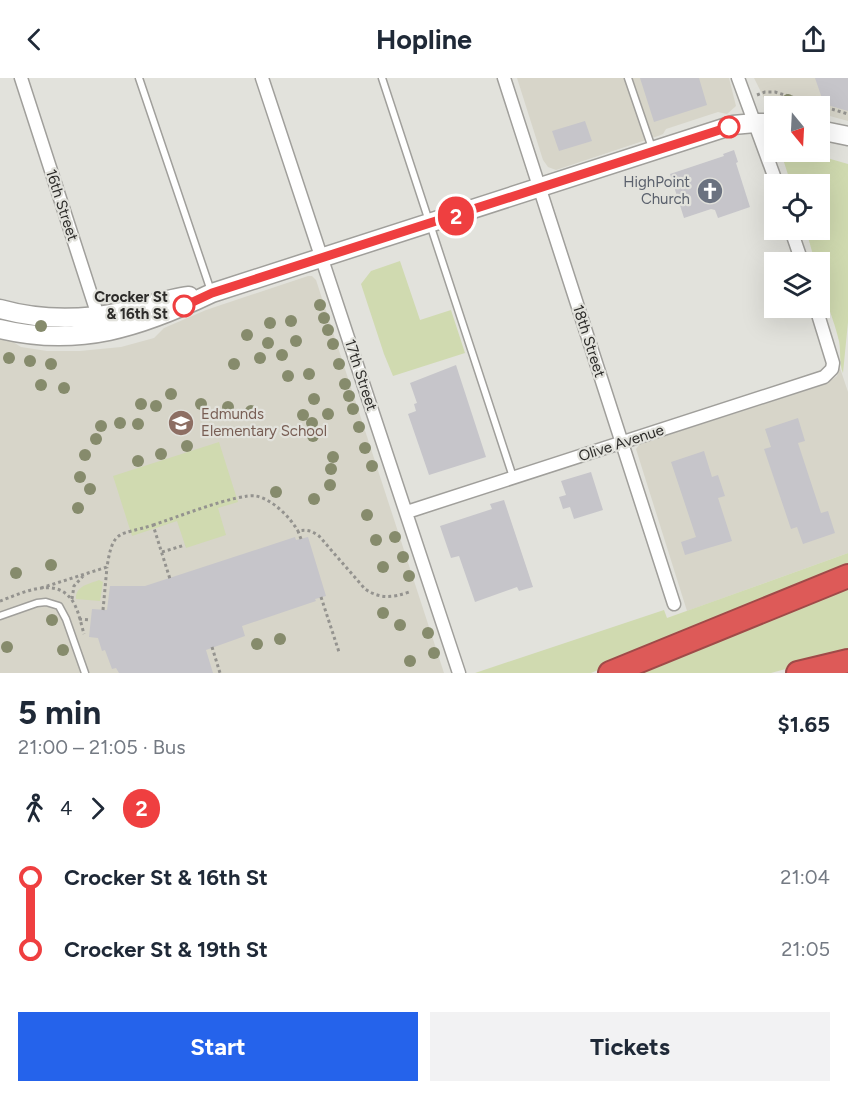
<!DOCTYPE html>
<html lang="en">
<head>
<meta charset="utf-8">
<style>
  body { margin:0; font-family:Figtree,sans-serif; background:#f2f2f3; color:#1f2937; height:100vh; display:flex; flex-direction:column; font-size:22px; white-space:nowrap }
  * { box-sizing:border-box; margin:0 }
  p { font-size:20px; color:#747a83 }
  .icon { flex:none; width:33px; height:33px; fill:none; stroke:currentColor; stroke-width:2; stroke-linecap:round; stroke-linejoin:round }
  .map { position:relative; height:595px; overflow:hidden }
  .panel { display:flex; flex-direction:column; background:#fff; flex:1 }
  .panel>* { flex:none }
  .badge { padding:0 12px; border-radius:20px; font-size:21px; line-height:39px }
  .needle { width:39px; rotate:162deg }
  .controls { position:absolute; left:764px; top:18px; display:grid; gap:12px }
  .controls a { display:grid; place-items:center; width:66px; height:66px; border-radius:0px; background:#fff; box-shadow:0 6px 24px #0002; font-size:30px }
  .map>.badge { position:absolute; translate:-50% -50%; box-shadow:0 0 0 3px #fff }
  .legs { display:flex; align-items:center; gap:9px; height:66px; padding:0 18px; font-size:20px }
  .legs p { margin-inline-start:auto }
  .head { display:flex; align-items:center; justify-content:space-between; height:102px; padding:0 18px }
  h1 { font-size:33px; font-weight:700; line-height:45px }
  .button { display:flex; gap:12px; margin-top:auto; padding:12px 18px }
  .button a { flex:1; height:69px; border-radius:0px; background:#2563eb; color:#fff; font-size:24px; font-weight:700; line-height:69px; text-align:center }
  .button a+a { background:#f2f2f3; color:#1f2937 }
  ul { padding:0 18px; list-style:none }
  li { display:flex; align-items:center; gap:21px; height:72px; font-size:22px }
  li i { display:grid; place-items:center; width:9px; height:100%; margin:0 8px; background:currentColor }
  li i::after { content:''; width:15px; height:15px; margin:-8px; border:4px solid; border-radius:50%; background:#fff }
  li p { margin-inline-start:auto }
  li:first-child i { background:linear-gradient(#0000 50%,currentColor 0) }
  li:last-child i { background:linear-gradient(currentColor 50%,#0000 0) }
  header { display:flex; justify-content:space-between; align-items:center; height:78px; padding:0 18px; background:#fff; font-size:27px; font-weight:700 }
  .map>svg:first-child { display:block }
  .built { fill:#d7d5c9 }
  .green { fill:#d0dab0 }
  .building { fill:#c6c5ca }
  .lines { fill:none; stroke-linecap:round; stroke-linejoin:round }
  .lane-casing { stroke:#a09f9b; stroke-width:9 }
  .street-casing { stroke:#a09f9b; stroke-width:15 }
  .secondary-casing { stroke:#a09f9b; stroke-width:21 }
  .highway-casing { stroke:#9f4a48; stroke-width:26 }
  .path { stroke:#94938f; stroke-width:3; stroke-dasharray:3 3; stroke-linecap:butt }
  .lane { stroke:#fff; stroke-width:6 }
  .street { stroke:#fff; stroke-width:12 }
  .secondary { stroke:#fff; stroke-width:18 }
  .highway { stroke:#dd5a58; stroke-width:22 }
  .tree { fill:#868b6c }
  .line-1-casing { stroke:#fff; stroke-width:14 }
  .line-1 { stroke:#ef3f40; stroke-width:9 }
  .stop-1-dot { fill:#fff; stroke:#ef3f40; stroke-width:3 }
  .labels { text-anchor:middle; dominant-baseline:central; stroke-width:4.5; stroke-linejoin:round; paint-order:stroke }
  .worship-label { font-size:15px; fill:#5b616d; stroke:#e2e2dc; text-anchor:end }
  .street-label { font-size:15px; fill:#2c2b29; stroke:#e2e2dc }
  .stop-label { font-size:15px; font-weight:bold; fill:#2c2b29; stroke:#e2e2dc; text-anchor:end }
  .education-label { font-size:15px; fill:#785e54; stroke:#e2e2dc; text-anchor:start }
</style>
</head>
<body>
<header><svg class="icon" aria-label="back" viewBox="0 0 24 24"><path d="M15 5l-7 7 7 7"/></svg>Hopline<svg class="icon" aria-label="share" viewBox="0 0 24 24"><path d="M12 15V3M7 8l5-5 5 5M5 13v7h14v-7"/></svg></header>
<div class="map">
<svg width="848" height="595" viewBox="0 0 848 595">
  <rect width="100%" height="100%" fill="#e2e2dc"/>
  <path class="built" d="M517,0H729L736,28L727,36L718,34L666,51L663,56L658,58L556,92L548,89L543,82Z
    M754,0H848V43L819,35V28H776L767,26Z
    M308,198H312L316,202L444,595H0V260L10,262L21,269L47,273H80L121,269L154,260L164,250L206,232Z
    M840,290L848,314V475L687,533L636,371L640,366L826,306L837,298Z"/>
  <path class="green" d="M793,74H806L848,86V244L843,295C839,286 841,273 839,263C833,236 819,212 819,184H815L806,152H819V106H791L783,81L793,78Z
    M400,183L420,242L451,232L465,275L393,298L384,276L361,206L371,193Z
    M219,364L238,424L218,430L226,457L186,470L177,443L132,458L113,398Z
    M848,475V487L591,595H475L664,532L667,540Z
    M99,502L103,504L100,523L76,521C75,508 89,506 99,502Z
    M848,508V574L771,595H639Z"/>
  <path class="building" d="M640,0H699L707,27L654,44Z
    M815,0H848V33L824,26Z
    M585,43L592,63L559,73L552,53Z
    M734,72L738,84L736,85L750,129L718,140L715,132L711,131L684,140L670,96L724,78L723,76Z
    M456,287L486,379L429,397L408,336L416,333L414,326L417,325L410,305Z
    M798,340L805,363L798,365L821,435L828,433L835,455L803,466L797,449L791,451L764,371L771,369L765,351Z
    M704,373L712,399L718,397L725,418L718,420L732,463L685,477L681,464L696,459L671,384Z
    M591,394L603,432L574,441L570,429L563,431L559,419L566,417L561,403Z
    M504,422L533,509L519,513L517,509L475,524L459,478L451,480L440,448L492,431L490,426Z
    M295,459L296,462L308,459L326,518L315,521L316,523L242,548L245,558L206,572L213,595H119L116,590L112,591L105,572L102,573L98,560L89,559L92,531L107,532L110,508H145Z"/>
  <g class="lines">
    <g class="lane-casing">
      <path id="lane" d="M139,0L211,213
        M382,0L513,399
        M628,0L652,70
        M0,538L37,525L46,524L59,528L66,541L85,595"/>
    </g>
    <g class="street-casing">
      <path id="street" d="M21,0L100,244
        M262,0L459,595
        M504,0L674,526
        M738,0L777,106
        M791,152L802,184
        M407,434L824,299L832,291L833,285L816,230"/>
    </g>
    <g class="secondary-casing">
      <path id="secondary" d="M819,52L848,58
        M0,231C39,242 81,242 121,234C144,229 166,221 189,218
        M0,251C79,270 141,249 212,215L733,47L755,45H774"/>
    </g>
    <g class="highway-casing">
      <path id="highway" d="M610,595L848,498
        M798,595L848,583"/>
    </g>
    <path class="path" d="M757,17L765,14H775L848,36
      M153,447C175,440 238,415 256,418C272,421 290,439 298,453
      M301,461L298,453C307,451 312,453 319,458L365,511C380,521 392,520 409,514
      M162,474L185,467
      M41,510L107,489C113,450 119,458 153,447L170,501
      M321,519L339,574
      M72,521L74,508L84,497
      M0,523C20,516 54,498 71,521C78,529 81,546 84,556
      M103,532L107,489
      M79,541L91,542
      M212,569L220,595"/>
    <use href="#lane" class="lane"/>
    <use href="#street" class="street"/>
    <use href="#secondary" class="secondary"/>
    <use href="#highway" class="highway"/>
  </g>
  <g class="tree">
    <circle cx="788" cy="22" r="6"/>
    <circle cx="320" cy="227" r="6"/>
    <circle cx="324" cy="240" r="6"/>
    <circle cx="291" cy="243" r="6"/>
    <circle cx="270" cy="245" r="6"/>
    <circle cx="41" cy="248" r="6"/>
    <circle cx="328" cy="252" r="6"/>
    <circle cx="247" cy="257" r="6"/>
    <circle cx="296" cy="263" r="6"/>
    <circle cx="268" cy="265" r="6"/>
    <circle cx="333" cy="266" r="6"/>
    <circle cx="282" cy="277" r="6"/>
    <circle cx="9" cy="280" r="6"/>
    <circle cx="260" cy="280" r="6"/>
    <circle cx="30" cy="283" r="6"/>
    <circle cx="51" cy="286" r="6"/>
    <circle cx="234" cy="286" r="6"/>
    <circle cx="339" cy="286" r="6"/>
    <circle cx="309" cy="296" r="6"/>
    <circle cx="288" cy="298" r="6"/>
    <circle cx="345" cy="306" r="6"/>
    <circle cx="41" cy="307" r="6"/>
    <circle cx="64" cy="310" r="6"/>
    <circle cx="171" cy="316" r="6"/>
    <circle cx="349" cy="318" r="6"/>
    <circle cx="314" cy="321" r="6"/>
    <circle cx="141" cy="326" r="6"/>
    <circle cx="201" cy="326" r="6"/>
    <circle cx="156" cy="328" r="6"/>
    <circle cx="228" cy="329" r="6"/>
    <circle cx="353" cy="331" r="6"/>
    <circle cx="251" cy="333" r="6"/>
    <circle cx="328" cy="336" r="6"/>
    <circle cx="303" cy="337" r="6"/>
    <circle cx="120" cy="345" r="6"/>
    <circle cx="312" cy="345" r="6"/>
    <circle cx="138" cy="346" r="6"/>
    <circle cx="101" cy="348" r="6"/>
    <circle cx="359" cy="349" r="6"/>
    <circle cx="313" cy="358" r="6"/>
    <circle cx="96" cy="361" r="6"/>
    <circle cx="187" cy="368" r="6"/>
    <circle cx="365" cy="370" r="6"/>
    <circle cx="161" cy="376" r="6"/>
    <circle cx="85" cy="377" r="6"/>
    <circle cx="333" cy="379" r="6"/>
    <circle cx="138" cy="383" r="6"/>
    <circle cx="372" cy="388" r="6"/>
    <circle cx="331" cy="391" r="6"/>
    <circle cx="80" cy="399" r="6"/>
    <circle cx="330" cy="407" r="6"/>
    <circle cx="90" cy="411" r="6"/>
    <circle cx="276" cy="414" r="6"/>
    <circle cx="314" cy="421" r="6"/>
    <circle cx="78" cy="430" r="6"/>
    <circle cx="367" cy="437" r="6"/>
    <circle cx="395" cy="459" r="6"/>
    <circle cx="376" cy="462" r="6"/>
    <circle cx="403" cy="479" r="6"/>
    <circle cx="51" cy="487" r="6"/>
    <circle cx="383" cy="489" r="6"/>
    <circle cx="16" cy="495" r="6"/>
    <circle cx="409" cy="498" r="6"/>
    <circle cx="383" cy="535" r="6"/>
    <circle cx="52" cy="542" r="6"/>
    <circle cx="400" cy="547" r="6"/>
    <circle cx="428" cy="555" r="6"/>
    <circle cx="280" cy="561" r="6"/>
    <circle cx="257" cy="566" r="6"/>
    <circle cx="7" cy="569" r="6"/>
    <circle cx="63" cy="572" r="6"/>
    <circle cx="434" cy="575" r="6"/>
    <circle cx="410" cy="583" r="6"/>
  </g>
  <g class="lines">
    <g class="line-1-casing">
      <path id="line-1" d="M184,228L212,215L729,49"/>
    </g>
    <use href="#line-1" class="line-1"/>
  </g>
  <defs>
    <g id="church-disc" transform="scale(1.35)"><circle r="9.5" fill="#6b7280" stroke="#e2e2dc"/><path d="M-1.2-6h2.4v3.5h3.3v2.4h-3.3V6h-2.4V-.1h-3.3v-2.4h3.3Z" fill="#fff"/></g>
    <g id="school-disc" transform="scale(1.35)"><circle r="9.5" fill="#8d6e63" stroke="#e2e2dc"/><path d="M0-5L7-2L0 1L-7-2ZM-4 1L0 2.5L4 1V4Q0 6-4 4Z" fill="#fff"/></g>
  </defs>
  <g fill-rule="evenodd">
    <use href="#church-disc" x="710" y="113"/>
    <use href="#school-disc" x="181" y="345"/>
  </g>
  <g class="stop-1-dot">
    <circle cx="729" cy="49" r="10"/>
    <circle cx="184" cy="228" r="10"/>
  </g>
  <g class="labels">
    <g class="worship-label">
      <text x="690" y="104">HighPoint<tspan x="690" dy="17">Church</tspan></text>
    </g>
    <g class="street-label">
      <text transform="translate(62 127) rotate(72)">16th Street</text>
      <text transform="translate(589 263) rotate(72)">18th Street</text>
      <text transform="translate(361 297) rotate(72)">17th Street</text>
      <text transform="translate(621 365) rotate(-18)">Olive Avenue</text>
    </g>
    <g class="stop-label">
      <text x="168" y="219">Crocker St<tspan x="168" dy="17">&amp; 16th St</tspan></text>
    </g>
    <g class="education-label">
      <text x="201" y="336">Edmunds<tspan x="201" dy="17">Elementary School</tspan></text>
    </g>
  </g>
</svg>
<div class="controls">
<a><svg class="needle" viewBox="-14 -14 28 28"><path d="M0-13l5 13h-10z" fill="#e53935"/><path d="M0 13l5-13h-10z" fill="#747a83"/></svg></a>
<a><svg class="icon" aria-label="locate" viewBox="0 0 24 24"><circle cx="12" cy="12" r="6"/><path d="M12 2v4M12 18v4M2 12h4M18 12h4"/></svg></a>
<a><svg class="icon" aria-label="layers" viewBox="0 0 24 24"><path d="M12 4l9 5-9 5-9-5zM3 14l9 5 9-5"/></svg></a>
</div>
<b class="badge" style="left:456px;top:138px;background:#ef3f40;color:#fff">2</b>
</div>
<section class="panel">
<div class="head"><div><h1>5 min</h1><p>21:00 – 21:05 · Bus</p></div><b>$1.65</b></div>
<div class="legs"><svg class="icon" aria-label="walk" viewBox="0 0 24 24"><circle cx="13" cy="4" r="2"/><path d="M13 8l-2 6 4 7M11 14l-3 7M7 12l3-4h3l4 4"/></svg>4<svg class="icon" aria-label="forward" viewBox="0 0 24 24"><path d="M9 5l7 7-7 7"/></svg><b class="badge" style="background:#ef3f40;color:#fff">2</b></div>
<ul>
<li><i style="color:#ef3f40"></i><b>Crocker St &amp; 16th St</b><p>21:04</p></li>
<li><i style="color:#ef3f40"></i><b>Crocker St &amp; 19th St</b><p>21:05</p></li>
</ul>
<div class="button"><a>Start</a><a>Tickets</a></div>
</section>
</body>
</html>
